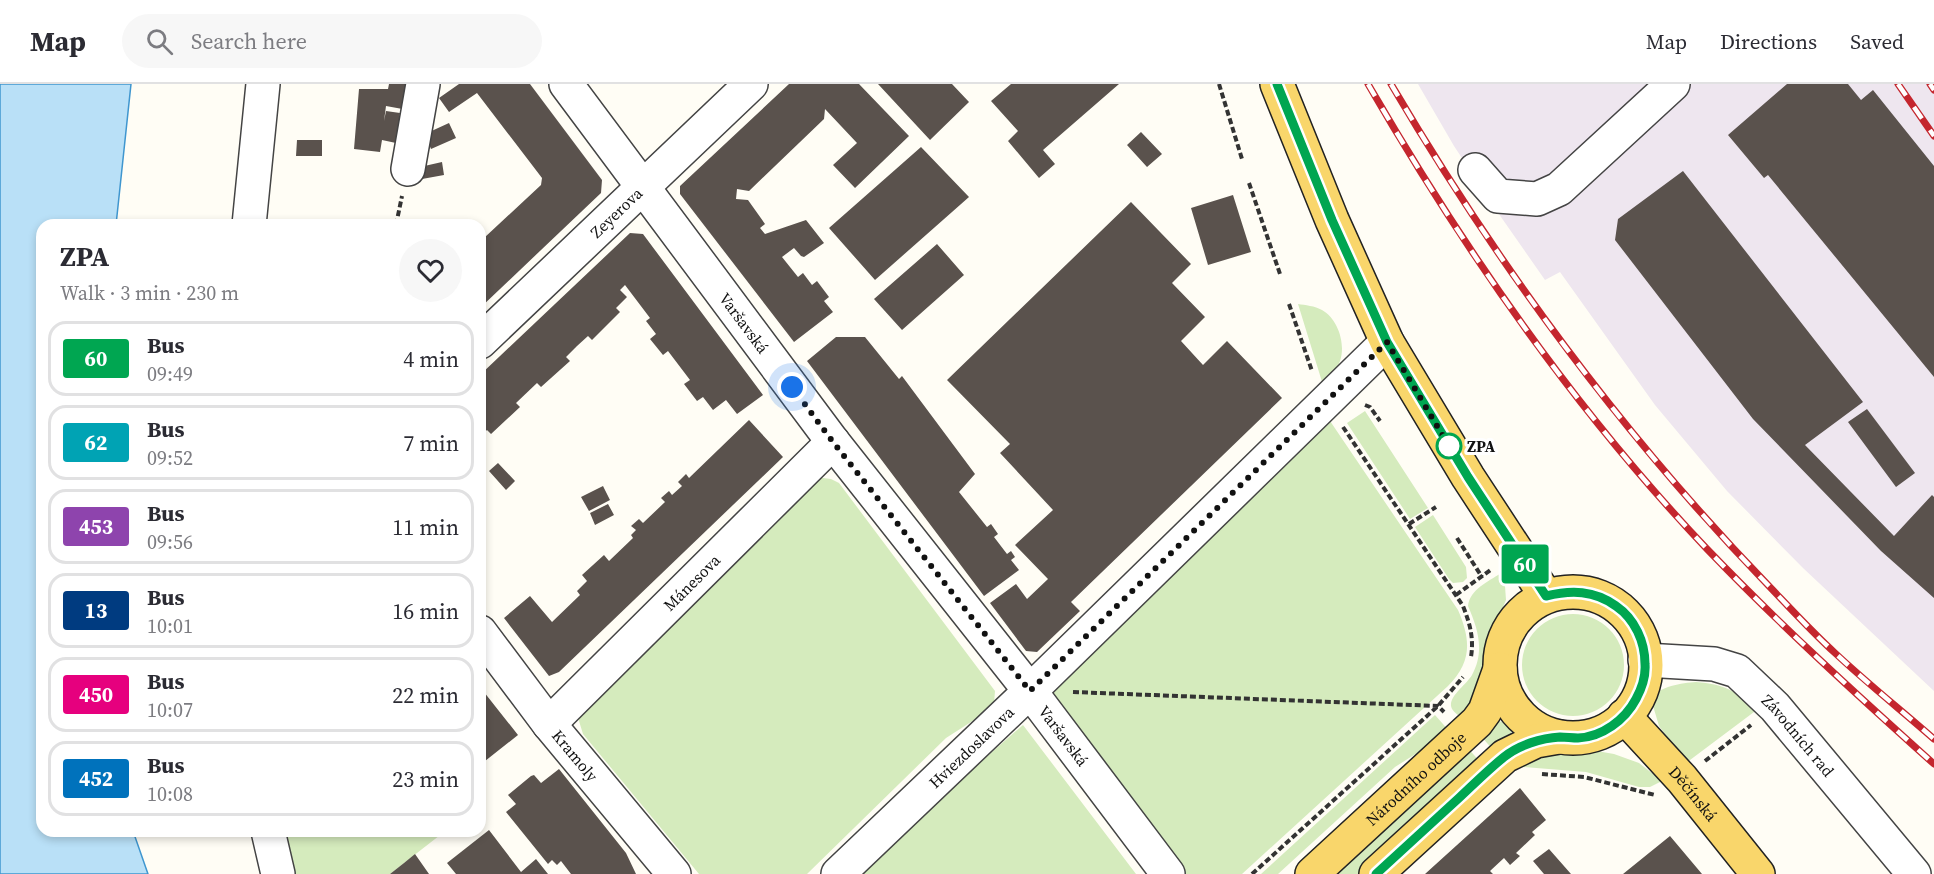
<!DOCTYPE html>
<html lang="en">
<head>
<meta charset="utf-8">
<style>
  body { margin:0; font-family:"Source Serif 4",serif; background:#f7f7f7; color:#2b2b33; height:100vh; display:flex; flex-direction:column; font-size:22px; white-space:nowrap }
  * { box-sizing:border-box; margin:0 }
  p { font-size:20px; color:#7c7c81 }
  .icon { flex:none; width:33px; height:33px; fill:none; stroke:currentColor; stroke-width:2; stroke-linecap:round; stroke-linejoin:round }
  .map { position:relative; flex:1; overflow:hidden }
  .side { position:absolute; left:36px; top:135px; width:450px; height:618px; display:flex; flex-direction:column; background:#fff; border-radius:18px; box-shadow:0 3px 9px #0003 }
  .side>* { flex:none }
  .badge { padding:0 12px; border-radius:4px; font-size:21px; line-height:39px }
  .you { position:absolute; width:30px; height:30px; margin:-15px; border:4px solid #fff; border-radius:50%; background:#1a73e8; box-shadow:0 0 0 9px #1a73e833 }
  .map>.badge { position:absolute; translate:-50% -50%; box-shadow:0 0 0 3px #fff }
  .round { display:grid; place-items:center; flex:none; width:63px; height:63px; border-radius:32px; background:#f7f7f7 }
  .head { display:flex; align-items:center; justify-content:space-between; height:102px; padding:0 24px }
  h1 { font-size:28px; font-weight:700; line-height:45px }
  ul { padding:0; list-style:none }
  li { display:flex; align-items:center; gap:18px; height:75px; margin:0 12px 9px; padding:0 12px; border:3px solid #e1e1e2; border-radius:18px }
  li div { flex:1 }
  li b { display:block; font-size:22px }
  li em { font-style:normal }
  li .badge { min-width:66px; font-weight:700; text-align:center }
  header { display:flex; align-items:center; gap:36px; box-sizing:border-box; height:84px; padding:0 30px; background:#fff; border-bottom:2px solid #e1e1e2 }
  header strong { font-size:28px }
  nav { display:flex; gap:33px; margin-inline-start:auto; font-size:21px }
  .search { width:420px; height:54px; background:#f7f7f7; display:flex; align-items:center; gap:15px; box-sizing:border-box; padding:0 21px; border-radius:33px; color:#7c7c81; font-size:22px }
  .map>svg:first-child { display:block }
  .industrial { fill:#eee6ef }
  .green { fill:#d5ebbd }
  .water { fill:#b9e0f7; stroke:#3f96cf; stroke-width:1.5 }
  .building { fill:#5a524d }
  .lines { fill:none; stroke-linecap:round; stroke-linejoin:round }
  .minor-casing { stroke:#444; stroke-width:36 }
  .major-casing { stroke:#222; stroke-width:36 }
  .path { stroke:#333; stroke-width:4; stroke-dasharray:6 3; stroke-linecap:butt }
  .minor { stroke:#fff; stroke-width:33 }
  .major { stroke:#f9d66b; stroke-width:33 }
  .rail-casing { stroke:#c4262e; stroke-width:7 }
  .rail { stroke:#fff; stroke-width:4.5; stroke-dasharray:14; stroke-linecap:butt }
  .line-casing { stroke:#fff; stroke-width:14 }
  .line { stroke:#00a651; stroke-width:9 }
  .walk { stroke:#111; stroke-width:6; stroke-dasharray:0 10.8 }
  .stop-dot { fill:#fff; stroke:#00a651; stroke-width:3 }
  .labels { text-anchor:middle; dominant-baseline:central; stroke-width:6; stroke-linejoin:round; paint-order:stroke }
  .street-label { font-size:16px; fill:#111; stroke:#fff }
  .stop-label { font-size:16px; font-weight:bold; fill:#111; stroke:#fff; text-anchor:start }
</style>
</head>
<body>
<header>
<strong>Map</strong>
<div class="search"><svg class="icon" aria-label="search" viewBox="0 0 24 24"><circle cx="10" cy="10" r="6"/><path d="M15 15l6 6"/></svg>Search here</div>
<nav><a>Map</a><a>Directions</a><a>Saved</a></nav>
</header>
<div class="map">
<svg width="1934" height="790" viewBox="0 0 1934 790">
  <rect width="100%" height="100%" fill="#fffdf5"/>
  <path class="industrial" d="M1418,0H1934V607L1803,484L1727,407L1655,321L1560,188L1545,196L1501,133L1454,62Z"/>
  <path class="green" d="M1298,220C1305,221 1315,222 1322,226C1338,235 1346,260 1340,277C1337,286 1329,293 1323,301Z
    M1365,327L1428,424L1410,435L1347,339Z
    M1328,334L1458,526C1471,556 1472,578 1448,602L1242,790H1184L1053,615L1048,604Z
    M815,393L831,395L839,399L995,607L994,620L985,629L946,654L807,790H699L583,650L579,637L578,627Z
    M1433,431L1466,483L1467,494L1463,498L1453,499L1449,495L1415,443Z
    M1501,489L1505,502L1506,516L1487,562L1486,588L1464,636C1460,632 1452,628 1451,622C1450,611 1467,600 1472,591C1485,567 1478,545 1468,522C1470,505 1488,498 1501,489Z
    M1522 581a51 51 0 1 1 102 0a51 51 0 1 1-102 0Z
    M1696,598C1724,600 1736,607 1758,625L1686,679L1659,642L1651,615C1659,602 1682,599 1696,598Z
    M1435,631L1450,648L1395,683L1278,790H1261Z
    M1496,637C1504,637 1515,643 1510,653C1507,658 1499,663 1495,668L1479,650Z
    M1023,641L1136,790H860L922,729Z
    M1466,662L1482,680L1362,790H1327Z
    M1585,665L1614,670L1639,679L1662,697L1650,703H1639L1586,688L1510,682L1561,666Z
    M283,747H443L444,748L390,790H291Z"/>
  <path class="water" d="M0,0H131L116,141H42V747H133L148,790H0Z"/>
  <path class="building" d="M389,0H395V5V0H412L408,26L386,22L384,37L386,27L400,29L396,59L382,56L380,68L354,65L359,5H388Z
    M459,0H530L602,96L601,109L480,224V150L484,154L541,101L542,94L477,9L449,28L439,14Z
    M789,0H859L909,52L855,104L833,81L857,59L825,25L824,35L749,107L737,105L736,115L748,116L765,140L760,144L765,150L806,136L824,159L804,173L801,172L794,164L782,173L798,193L803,189L812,201L817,197L829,213L824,217L833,228L794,258L680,110V102Z
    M878,0H952L969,18L930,56Z
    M1011,0H1119L1043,66L1055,80L1039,94L1008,57L1018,47L991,17Z
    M1787,0H1848L1861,16L1873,6L1934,82V293L1768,91L1764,94L1728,51Z
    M449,39L456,54L431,65L425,50Z
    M1141,48L1162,70L1147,83L1127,61Z
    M297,56H322V72H296Z
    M921,63L969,113L875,196L829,144Z
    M442,78L444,91L422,95L420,83Z
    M1683,87L1863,318L1805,361L1894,452L1932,411L1934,413V514L1881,467L1753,335L1615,156L1618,135Z
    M1233,111L1251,168L1208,181L1191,124Z
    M1131,118L1191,180L1172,199L1205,233L1181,257L1203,281L1227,257L1282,314L1071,518L1080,527L1037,568L1026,567L990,519L1016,500L1027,515L1048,495L1015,461L1053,426L1000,369L1010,360L947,296Z
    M630,149L643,150L763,311L737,330L726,316L713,326L703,313L697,317L684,300L690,296L668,267L663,271L650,255L656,250L646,237L650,234L625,201L620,206L627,213L616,224L620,228L592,256L588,252L577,262L566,273L570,277L541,303L537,299L516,319L520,323L491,350L487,346L480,352V291Z
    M937,160L964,191L902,246L874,215Z
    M836,253H865L899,295L902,292L975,390L959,408L987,443L991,440L998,450L994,453L1007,470L1011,467L1015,473L1011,476L1019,486L984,512L807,277Z
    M1867,325L1915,389L1896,403L1848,338Z
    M749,336L783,373L559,588L549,592L504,534L530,512L552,538L580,511L577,507L587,497L582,491L604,471L609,477L633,454L631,451L636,446L631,442L639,435L643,439L665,418L661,414L669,407L672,411L682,402L678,398L686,390L689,394Z
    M498,379L515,397L506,406L489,387Z
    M603,402L610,416L589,427L581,413Z
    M608,420L614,431L595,441L590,429Z
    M480,603L518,651L480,681Z
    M559,685L626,769L636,790H571L561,777L557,781L552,776L548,780L506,728L516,720L508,711L531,692L534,691L541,699Z
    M1520,704L1546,736L1532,748L1535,751L1516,769L1520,772L1510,781L1504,774L1490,787L1493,790H1425Z
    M489,746L521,788L536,775L548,790H456L447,779Z
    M1670,752L1702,790H1623Z
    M1549,765L1571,790H1544L1533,777Z
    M415,770L429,790H390L404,779Z"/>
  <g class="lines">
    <g class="minor-casing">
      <g id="minor">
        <path id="s1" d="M566,0L833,358L1030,607L1168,790"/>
        <path d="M408,85L423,0"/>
        <path d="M1475,86L1498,112L1537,115L1559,105L1673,0"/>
        <path d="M249,141L263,0"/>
        <path id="s2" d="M480,258L751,0"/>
        <path id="s3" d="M480,548L549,640L674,790"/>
        <path id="s4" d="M1645,576L1714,580L1737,587L1775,623L1914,790"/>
        <path id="s5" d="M549,640L833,358"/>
        <path d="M268,747L278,790"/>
        <path id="s6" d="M838,790L1030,607L1387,258"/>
      </g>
    </g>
    <g class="major-casing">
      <g id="major">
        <path d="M1277,0L1332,136L1387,258L1468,393L1546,512"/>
        <circle cx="1573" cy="581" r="73"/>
        <path id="s7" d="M1624,632L1682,695L1758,790"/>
        <path id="s8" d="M1312,790L1477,638L1485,627L1500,585"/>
        <path d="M1376,790L1505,672L1536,657L1559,653"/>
      </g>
    </g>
    <path class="path" d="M1219,0L1242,75
      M1249,99L1280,190
      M396,141L402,112
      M1289,220L1312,287
      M1365,321L1370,323L1380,337
      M1343,343L1463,522C1470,540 1474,554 1471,573
      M1409,440L1436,423
      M1457,454L1482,493
      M1456,511L1492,485
      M1073,608L1438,622L1444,628
      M1705,677L1751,641
      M1542,690L1584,693L1655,711
      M1252,790L1438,622L1463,593"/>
    <use href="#minor" class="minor"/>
    <use href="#major" class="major"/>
    <g class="rail-casing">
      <path id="rail" d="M1368,0C1464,166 1575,326 1707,465C1779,540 1856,610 1934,680
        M1391,0C1498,182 1621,349 1768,501C1790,524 1812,548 1835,569C1867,599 1901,626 1934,655
        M1898,0L1934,52
        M1930,0L1934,6"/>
    </g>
    <use href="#rail" class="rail"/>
  </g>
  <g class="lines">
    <g class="line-casing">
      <path id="line" d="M1277,0L1332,136L1387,258L1468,393L1546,512C1571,506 1594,506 1616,522C1635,535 1645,558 1645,580C1646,593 1642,604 1636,615C1625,636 1602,653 1578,654C1572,654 1566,653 1560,653C1541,654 1519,661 1504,673C1489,685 1475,699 1460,713C1432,739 1404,764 1376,790"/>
    </g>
    <use href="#line" class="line"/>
    <path class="walk" d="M792,303L833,358L1030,607L1387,258L1449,362"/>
  </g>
  <circle class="stop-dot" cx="1449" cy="362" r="12"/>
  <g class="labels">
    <g class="street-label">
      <text stroke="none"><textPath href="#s2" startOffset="188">Zeyerova</textPath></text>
      <text stroke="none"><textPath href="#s1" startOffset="298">Varšavská</textPath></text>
      <text stroke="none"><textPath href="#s5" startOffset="201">Mánesova</textPath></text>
      <text stroke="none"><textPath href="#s4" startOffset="182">Závodních rad</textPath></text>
      <text stroke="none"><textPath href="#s1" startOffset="820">Varšavská</textPath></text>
      <text stroke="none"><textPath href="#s6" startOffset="184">Hviezdoslavova</textPath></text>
      <text stroke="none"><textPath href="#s3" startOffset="156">Kramoly</textPath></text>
      <text stroke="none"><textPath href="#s8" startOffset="141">Národního odboje</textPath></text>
      <text stroke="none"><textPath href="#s7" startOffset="104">Děčínská</textPath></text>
    </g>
    <g class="stop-label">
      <text x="1467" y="362">ZPA</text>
    </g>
  </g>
</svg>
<div class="you" style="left:792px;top:303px"></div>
<b class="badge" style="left:1525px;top:480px;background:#00a651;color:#fff">60</b>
<section class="side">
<div class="head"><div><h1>ZPA</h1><p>Walk · 3 min · 230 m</p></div><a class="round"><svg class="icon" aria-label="heart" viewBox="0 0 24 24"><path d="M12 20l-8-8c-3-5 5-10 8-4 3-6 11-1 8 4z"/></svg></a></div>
<ul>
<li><span class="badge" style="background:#00a651;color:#fff">60</span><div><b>Bus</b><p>09:49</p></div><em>4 min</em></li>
<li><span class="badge" style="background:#00a3b4;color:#fff">62</span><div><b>Bus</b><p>09:52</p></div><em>7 min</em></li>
<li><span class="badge" style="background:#8e44ad;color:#fff">453</span><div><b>Bus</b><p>09:56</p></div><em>11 min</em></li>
<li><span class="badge" style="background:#003b80;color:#fff">13</span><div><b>Bus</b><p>10:01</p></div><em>16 min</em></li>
<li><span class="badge" style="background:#e6007e;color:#fff">450</span><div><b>Bus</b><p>10:07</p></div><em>22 min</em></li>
<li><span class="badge" style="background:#0072bc;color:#fff">452</span><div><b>Bus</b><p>10:08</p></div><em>23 min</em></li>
</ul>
</section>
</div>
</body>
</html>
